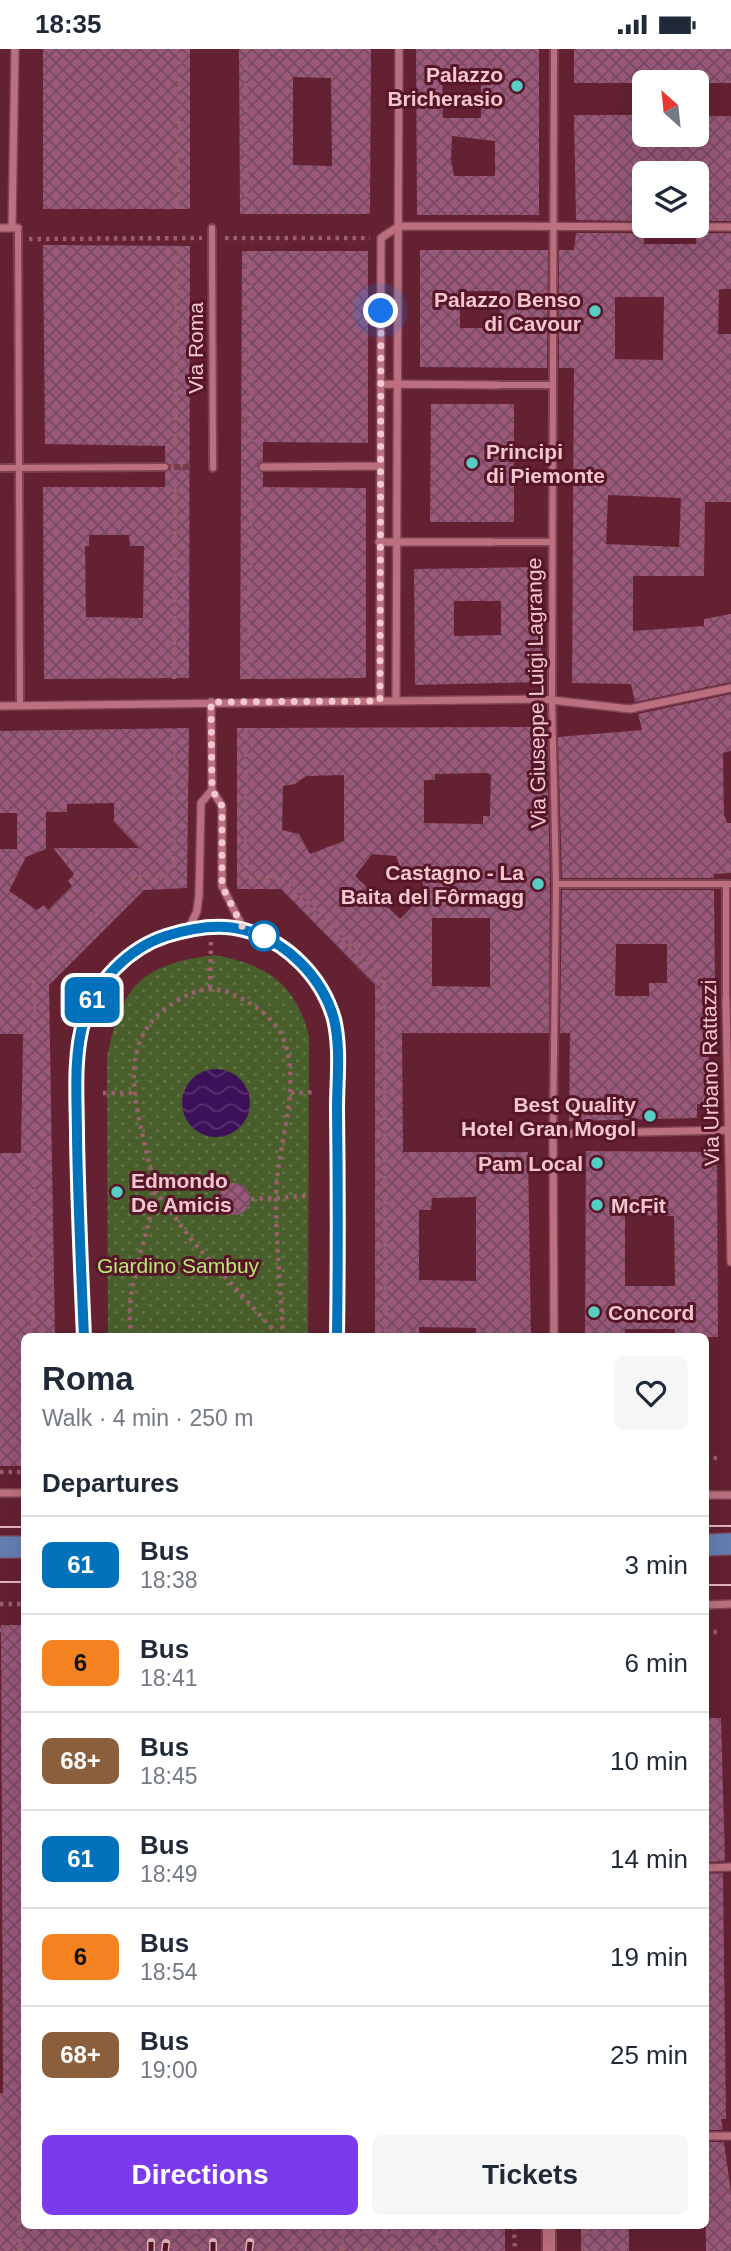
<!DOCTYPE html>
<html lang="en">
<head>
<meta charset="utf-8">
<style>
  body { margin:0; font-family:Arial,sans-serif; background:#f6f6f7; color:#1f2937; height:100vh; display:flex; flex-direction:column; font-size:26px; white-space:nowrap }
  * { box-sizing:border-box; margin:0 }
  p { font-size:23px; color:#747a83 }
  .icon { flex:none; width:38px; height:38px; fill:none; stroke:currentColor; stroke-width:2; stroke-linecap:round; stroke-linejoin:round }
  .map { position:relative; flex:1; overflow:hidden }
  .side { position:absolute; left:21px; top:1284px; width:688px; height:896px; display:flex; flex-direction:column; background:#fff; border-radius:10px; box-shadow:0 7px 28px #0002 }
  .side>* { flex:none }
  .badge { padding:0 14px; border-radius:10px; font-size:24px; line-height:46px }
  .needle { width:46px; rotate:333deg }
  .fabs { position:absolute; left:632px; top:21px; display:grid; gap:14px }
  .fabs a { display:grid; place-items:center; width:77px; height:77px; border-radius:10px; background:#fff; box-shadow:0 7px 28px #0002; font-size:35px }
  .you { position:absolute; width:35px; height:35px; margin:-18px; border:5px solid #fff; border-radius:50%; background:#1a73e8; box-shadow:0 0 0 10px #1a73e833 }
  .map>.badge { position:absolute; translate:-50% -50%; box-shadow:0 0 0 4px #fff }
  h2 { padding:0 21px; font-size:26px; line-height:63px }
  .round { display:grid; place-items:center; flex:none; width:74px; height:74px; border-radius:10px; background:#f6f6f7 }
  .head { display:flex; align-items:center; justify-content:space-between; height:119px; padding:0 21px }
  h1 { font-size:33px; font-weight:700; line-height:52px }
  .button { display:flex; gap:14px; margin-top:auto; padding:14px 21px }
  .button a { flex:1; height:80px; border-radius:10px; background:#7c3aed; color:#fff; font-size:28px; font-weight:700; line-height:80px; text-align:center }
  .button a+a { background:#f6f6f7; color:#1f2937 }
  ul { padding:0; list-style:none }
  li { display:flex; align-items:center; gap:21px; height:98px; padding:0 21px; border-top:2px solid #e0e1e3 }
  li div { flex:1 }
  li b { display:block; font-size:26px }
  li em { font-style:normal }
  li .badge { min-width:77px; font-weight:700; text-align:center }
  .status { display:flex; justify-content:space-between; align-items:center; height:49px; padding:0 35px; background:#fff; direction:ltr }
  .status svg { height:19px; fill:currentColor }
  .map>svg:first-child { display:block }
  .grass { fill:url(#grass-dots); fill-rule:evenodd }
  .water { fill:url(#water-waves) }
  .building { fill:url(#building-cross-hatch); fill-rule:evenodd }
  .lines { fill:none; stroke-linecap:round; stroke-linejoin:round }
  .pedestrian-tunnel { stroke:#793a49; stroke-width:6; stroke-dasharray:6 3; stroke-linecap:butt }
  .pedestrian-casing { stroke:#7c4254; stroke-width:10 }
  .minor-casing { stroke:#7c4254; stroke-width:10 }
  .tertiary-casing { stroke:#7c4254; stroke-width:16 }
  .primary-casing { stroke:#7c4254; stroke-width:24 }
  .path { stroke:#995f6c; stroke-width:4.5; stroke-dasharray:3.5 5; stroke-linecap:butt }
  .pedestrian { stroke:#bc707f; stroke-width:6 }
  .minor { stroke:#bc707f; stroke-width:7 }
  .tertiary { stroke:#bc707f; stroke-width:12 }
  .primary { stroke:#657eb2; stroke-width:21 }
  .tram { stroke:#e3b6be; stroke-width:2 }
  .rail-casing { stroke:#e3b6be; stroke-width:8 }
  .rail { stroke:#571528; stroke-width:5; stroke-dasharray:16; stroke-linecap:butt }
  .line-casing { stroke:#fff; stroke-width:16 }
  .line { stroke:#0072bc; stroke-width:10 }
  .walk { stroke:#f2c7ce; stroke-width:7; stroke-dasharray:0 12.6 }
  .poi-dot { fill:#56cec4; stroke:#571528; stroke-width:2.5 }
  .stop-dot { fill:#fff; stroke:#0072bc; stroke-width:3.5 }
  .labels { text-anchor:middle; dominant-baseline:central; stroke-width:6; stroke-linejoin:round; paint-order:stroke }
  .poi-label { font-size:21px; font-weight:bold; fill:#f2c7ce; stroke:#571528; text-anchor:end }
  .street-label { font-size:21px; fill:#f2c7ce; stroke:#571528 }
  .park-label { font-size:21px; fill:#b9e974; stroke:#571528 }
</style>
</head>
<body>
<div class="status"><b>18:35</b><svg viewBox="0 0 49 12"><path d="M0 12V9h3v3zM5 12V6h3v6zM10 12V3h3v9zM15 12V0h3v12zM26 1h20v11H26zM47 4h2v5h-2z"/></svg></div>
<div class="map">
<svg width="731" height="2202" viewBox="0 0 731 2202">
  <defs>
    <pattern id="grass-dots" width="8" height="8" patternUnits="userSpaceOnUse" patternTransform="scale(1.75)"><rect width="8" height="8" fill="#495f2b"/><path d="M2 2h.1M6 6h.1" fill="none" stroke="#647449" stroke-width="1.8" stroke-linecap="round"/></pattern>
    <pattern id="water-waves" width="16" height="10" patternUnits="userSpaceOnUse" patternTransform="scale(1.75)"><rect width="16" height="10" fill="#3d105a"/><path d="M0 5q4-4 8 0t8 0" fill="none" stroke="#5a3170"/></pattern>
    <pattern id="building-cross-hatch" width="8" height="8" patternUnits="userSpaceOnUse" patternTransform="scale(1.75)"><rect width="8" height="8" fill="#9a587b"/><path d="M0 0l8 8M0 8l8-8" fill="none" stroke="#764b60"/></pattern>
  </defs>
  <rect width="100%" height="100%" fill="#642132"/>
  <path class="grass" d="M215,906C267,916 296,934 309,988L308,1288H108L107,1008C122,936 141,915 215,906ZM216,1020L249,1043V1064L187,1037L195,1028ZM227,1135H240L249,1144V1156L240,1165H228L218,1155V1144Z"/>
  <path class="water" d="M182 1054a34 34 0 1 1 68 0a34 34 0 1 1-68 0Z"/>
  <path class="building" d="M43,0H190V160H43Z
    M239,0H371L370,165H240ZM293,28L331,29L332,117L293,116Z
    M416,0H539V166H417ZM442,27H481V69H443ZM452,87L495,92V127H454L451,111Z
    M574,0H731V34H574Z
    M574,66H644V86H696V67H731V172H696V124H644V172L576,171Z
    M576,184H644V195H696V184H731V240H719L718,285H731V453H705L704,527H633V582L704,577V570L731,565V633L635,653L631,635L572,634L574,319H559V201H574ZM615,248H664L663,311L615,310ZM608,446L681,449L679,498L606,495Z
    M43,196L190,197L189,629L44,630L43,438H165V424L171,419L165,412V397L45,395ZM89,486H129L130,497H144L143,569L86,568L85,497H89Z
    M420,201H548L547,319L420,318ZM460,242H500V279H460Z
    M242,202H368V394L263,393V412L257,417L263,424V438L366,439V629L240,630Z
    M431,355H514V473H430Z
    M540,518L541,633L415,636L414,520ZM454,552H501V586L454,587Z
    M731,645V702L723,704L724,765L727,774H731V824L714,825V829H562L558,688L642,681L638,665Z
    M544,678L543,689H547L550,835L549,984H402L403,1103H528L531,1288H476V1279L419,1278V1288H375V936L281,840H237V679ZM488,724L491,726L490,767H483V775L424,774V731H435V725ZM344,726V792L310,805L299,785L282,781L283,737L295,735L306,727ZM372,805L396,807L400,818L423,822V847L400,870L355,827ZM432,869H490V938L432,937ZM476,1148V1232L419,1231V1161H431L432,1149Z
    M189,679L187,839L144,841L49,936L55,1288H24V1417H0V1104H21L23,985H0V800H17V764H0V682ZM114,754V773L139,799H53L74,825L68,832L72,837L48,861L44,856L37,861L9,842L26,808L46,800V763H67V755Z
    M562,841H714L715,948H708L709,1055H697V1069L569,1072L570,984H560ZM616,895H667V934H649V947H615Z
    M586,1102L717,1103L718,1288H675V1280H625V1288H585ZM625,1166L674,1167L675,1237H625Z
    M218 1150a16 16 0 1 1 32 0a16 16 0 1 1-32 0Z
    M1,1576H24V2177H505V2202H0V2044H3Z
    M705,1669H721L725,1812L705,1813Z
    M723,1824L726,2070H721L723,2081H705V1825Z
    M705,2093H724L731,2144V2202H706Z
    M581,2177H629V2202H581Z"/>
  <g class="lines">
    <path class="pedestrian-tunnel" d="M165,418H190"/>
    <g class="pedestrian-casing">
      <path id="pedestrian" d="M18,179L20,657
        M212,179L213,419
        M497,336H552
        M0,419L165,418
        M493,493H552
        M556,835H731
        M726,835V950
        M553,1085L556,835L552,652L554,0"/>
    </g>
    <g class="minor-casing">
      <path id="minor" d="M399,177L731,178
        M0,179H18
        M12,179L15,0
        M380,335L497,336
        M263,418L379,417
        M379,493H493
        M396,650L399,0
        M380,652L381,189L399,177
        M211,653L212,741L222,757V837L244,881
        M0,657L542,650L630,660L731,639
        M188,881L197,862L199,846L201,754L212,741
        M726,950L731,1213
        M84,1288C81,1221 78,1154 77,1087C76,1050 73,1007 84,971C95,933 129,899 166,887C191,879 219,874 244,881C287,892 322,928 334,970C342,1001 337,1034 337,1065C338,1140 338,1214 337,1288
        M554,1288L553,1085L728,1081
        M0,1444H24
        M705,1446H731
        M705,1556L731,1555
        M705,1819L731,1818
        M705,2087H731"/>
    </g>
    <g class="tertiary-casing">
      <path id="tertiary" d="M549,2202V2177"/>
    </g>
    <g class="primary-casing">
      <path id="primary" d="M705,1496L731,1495
        M0,1498H24"/>
    </g>
    <path class="path" d="M246,0L247,165
      M178,160L179,0
      M225,189H370
      M29,190L202,189
      M249,202L250,393
      M175,397L178,197
      M174,630L175,438
      M249,630L250,438
      M246,679V829L282,828L384,930L386,1288
      M210,939L211,891
      M34,986V928L134,828L173,827V681
      M103,1044H134
      M291,1044L315,1043
      M155,1141L193,1193L280,1288
      M251,1150L308,1147
      M33,1288V1104
      M132,1288C122,1237 150,1191 154,1142C155,1131 149,1116 147,1105C134,1049 116,989 175,953C193,942 209,936 230,944C253,954 279,971 286,997C300,1047 276,1099 276,1150C276,1196 281,1242 283,1288
      M705,1409H721
      M0,1423H24
      M0,1555H24
      M0,1581H1
      M705,1583H720
      M49,2177V2202
      M97,2177L98,2202
      M148,2177V2202
      M173,2177V2202
      M222,2177V2202
      M245,2177V2202
      M293,2177V2202
      M438,2177V2202
      M514,2177L515,2202
      M20,2202L19,2164H24
      M73,2202V2177
      M122,2202V2177
      M195,2202V2177
      M269,2202L270,2177
      M320,2202V2177
      M341,2202V2177
      M366,2202V2177
      M393,2202V2177
      M416,2202V2177
      M586,2202V2177"/>
    <use href="#pedestrian" class="pedestrian"/>
    <use href="#minor" class="minor"/>
    <use href="#tertiary" class="tertiary"/>
    <use href="#primary" class="primary"/>
    <path class="tram" d="M705,1477H731
      M0,1478H24
      M0,1533H24
      M705,1536H731"/>
    <g class="rail-casing">
      <path id="rail" d="M151,2202V2193
        M165,2202L166,2194
        M213,2202V2193
        M249,2202L250,2193"/>
    </g>
    <use href="#rail" class="rail"/>
  </g>
  <g class="lines">
    <g class="line-casing">
      <path id="line" d="M84,1288C81,1221 78,1154 77,1087C77,1050 73,1007 84,971C95,933 129,899 166,887C191,879 219,874 244,881C287,892 322,928 334,970C341,999 337,1031 337,1060C338,1136 338,1212 337,1288"/>
    </g>
    <use href="#line" class="line"/>
    <path class="walk" d="M264,887L244,881L222,837V757L212,741L211,653L380,652L381,262"/>
  </g>
  <g class="poi-dot">
    <circle cx="517" cy="37" r="7"/>
    <circle cx="595" cy="262" r="7"/>
    <circle cx="472" cy="414" r="7"/>
    <circle cx="538" cy="835" r="7"/>
    <circle cx="650" cy="1067" r="7"/>
    <circle cx="597" cy="1114" r="7"/>
    <circle cx="117" cy="1143" r="7"/>
    <circle cx="597" cy="1156" r="7"/>
    <circle cx="594" cy="1263" r="7"/>
  </g>
  <circle class="stop-dot" cx="264" cy="887" r="14"/>
  <g class="labels">
    <g class="poi-label">
      <text x="503" y="25">Palazzo<tspan x="503" dy="24">Bricherasio</tspan></text>
      <text x="581" y="250">Palazzo Benso<tspan x="581" dy="24">di Cavour</tspan></text>
      <text x="486" y="402" text-anchor="start">Principi<tspan x="486" dy="24">di Piemonte</tspan></text>
      <text x="524" y="823">Castagno - La<tspan x="524" dy="24">Baita del Fôrmagg</tspan></text>
      <text x="636" y="1055">Best Quality<tspan x="636" dy="24">Hotel Gran Mogol</tspan></text>
      <text x="583" y="1114">Pam Local</text>
      <text x="131" y="1131" text-anchor="start">Edmondo<tspan x="131" dy="24">De Amicis</tspan></text>
      <text x="611" y="1156" text-anchor="start">McFit</text>
      <text x="608" y="1263" text-anchor="start">Concord</text>
    </g>
    <g class="street-label">
      <text transform="translate(195 299) rotate(-90)">Via Roma</text>
      <text transform="translate(536 644) rotate(-91)">Via Giuseppe Luigi Lagrange</text>
      <text transform="translate(710 1024) rotate(-91)">Via Urbano Rattazzi</text>
    </g>
    <g class="park-label">
      <text x="178" y="1216">Giardino Sambuy</text>
    </g>
  </g>
</svg>
<div class="fabs">
<a><svg class="needle" viewBox="-14 -14 28 28"><path d="M0-13l5 13h-10z" fill="#e53935"/><path d="M0 13l5-13h-10z" fill="#747a83"/></svg></a>
<a><svg class="icon" aria-label="layers" viewBox="0 0 24 24"><path d="M12 4l9 5-9 5-9-5zM3 14l9 5 9-5"/></svg></a>
</div>
<div class="you" style="left:381px;top:262px"></div>
<b class="badge" style="left:92px;top:951px;background:#0072bc;color:#fff">61</b>
<section class="side">
<div class="head"><div><h1>Roma</h1><p>Walk · 4 min · 250 m</p></div><a class="round"><svg class="icon" aria-label="heart" viewBox="0 0 24 24"><path d="M12 20l-8-8c-3-5 5-10 8-4 3-6 11-1 8 4z"/></svg></a></div>
<h2>Departures</h2>
<ul>
<li><span class="badge" style="background:#0072bc;color:#fff">61</span><div><b>Bus</b><p>18:38</p></div><em>3 min</em></li>
<li><span class="badge" style="background:#f58220;color:#111">6</span><div><b>Bus</b><p>18:41</p></div><em>6 min</em></li>
<li><span class="badge" style="background:#8b5e3c;color:#fff">68+</span><div><b>Bus</b><p>18:45</p></div><em>10 min</em></li>
<li><span class="badge" style="background:#0072bc;color:#fff">61</span><div><b>Bus</b><p>18:49</p></div><em>14 min</em></li>
<li><span class="badge" style="background:#f58220;color:#111">6</span><div><b>Bus</b><p>18:54</p></div><em>19 min</em></li>
<li><span class="badge" style="background:#8b5e3c;color:#fff">68+</span><div><b>Bus</b><p>19:00</p></div><em>25 min</em></li>
</ul>
<div class="button"><a>Directions</a><a>Tickets</a></div>
</section>
</div>
</body>
</html>
